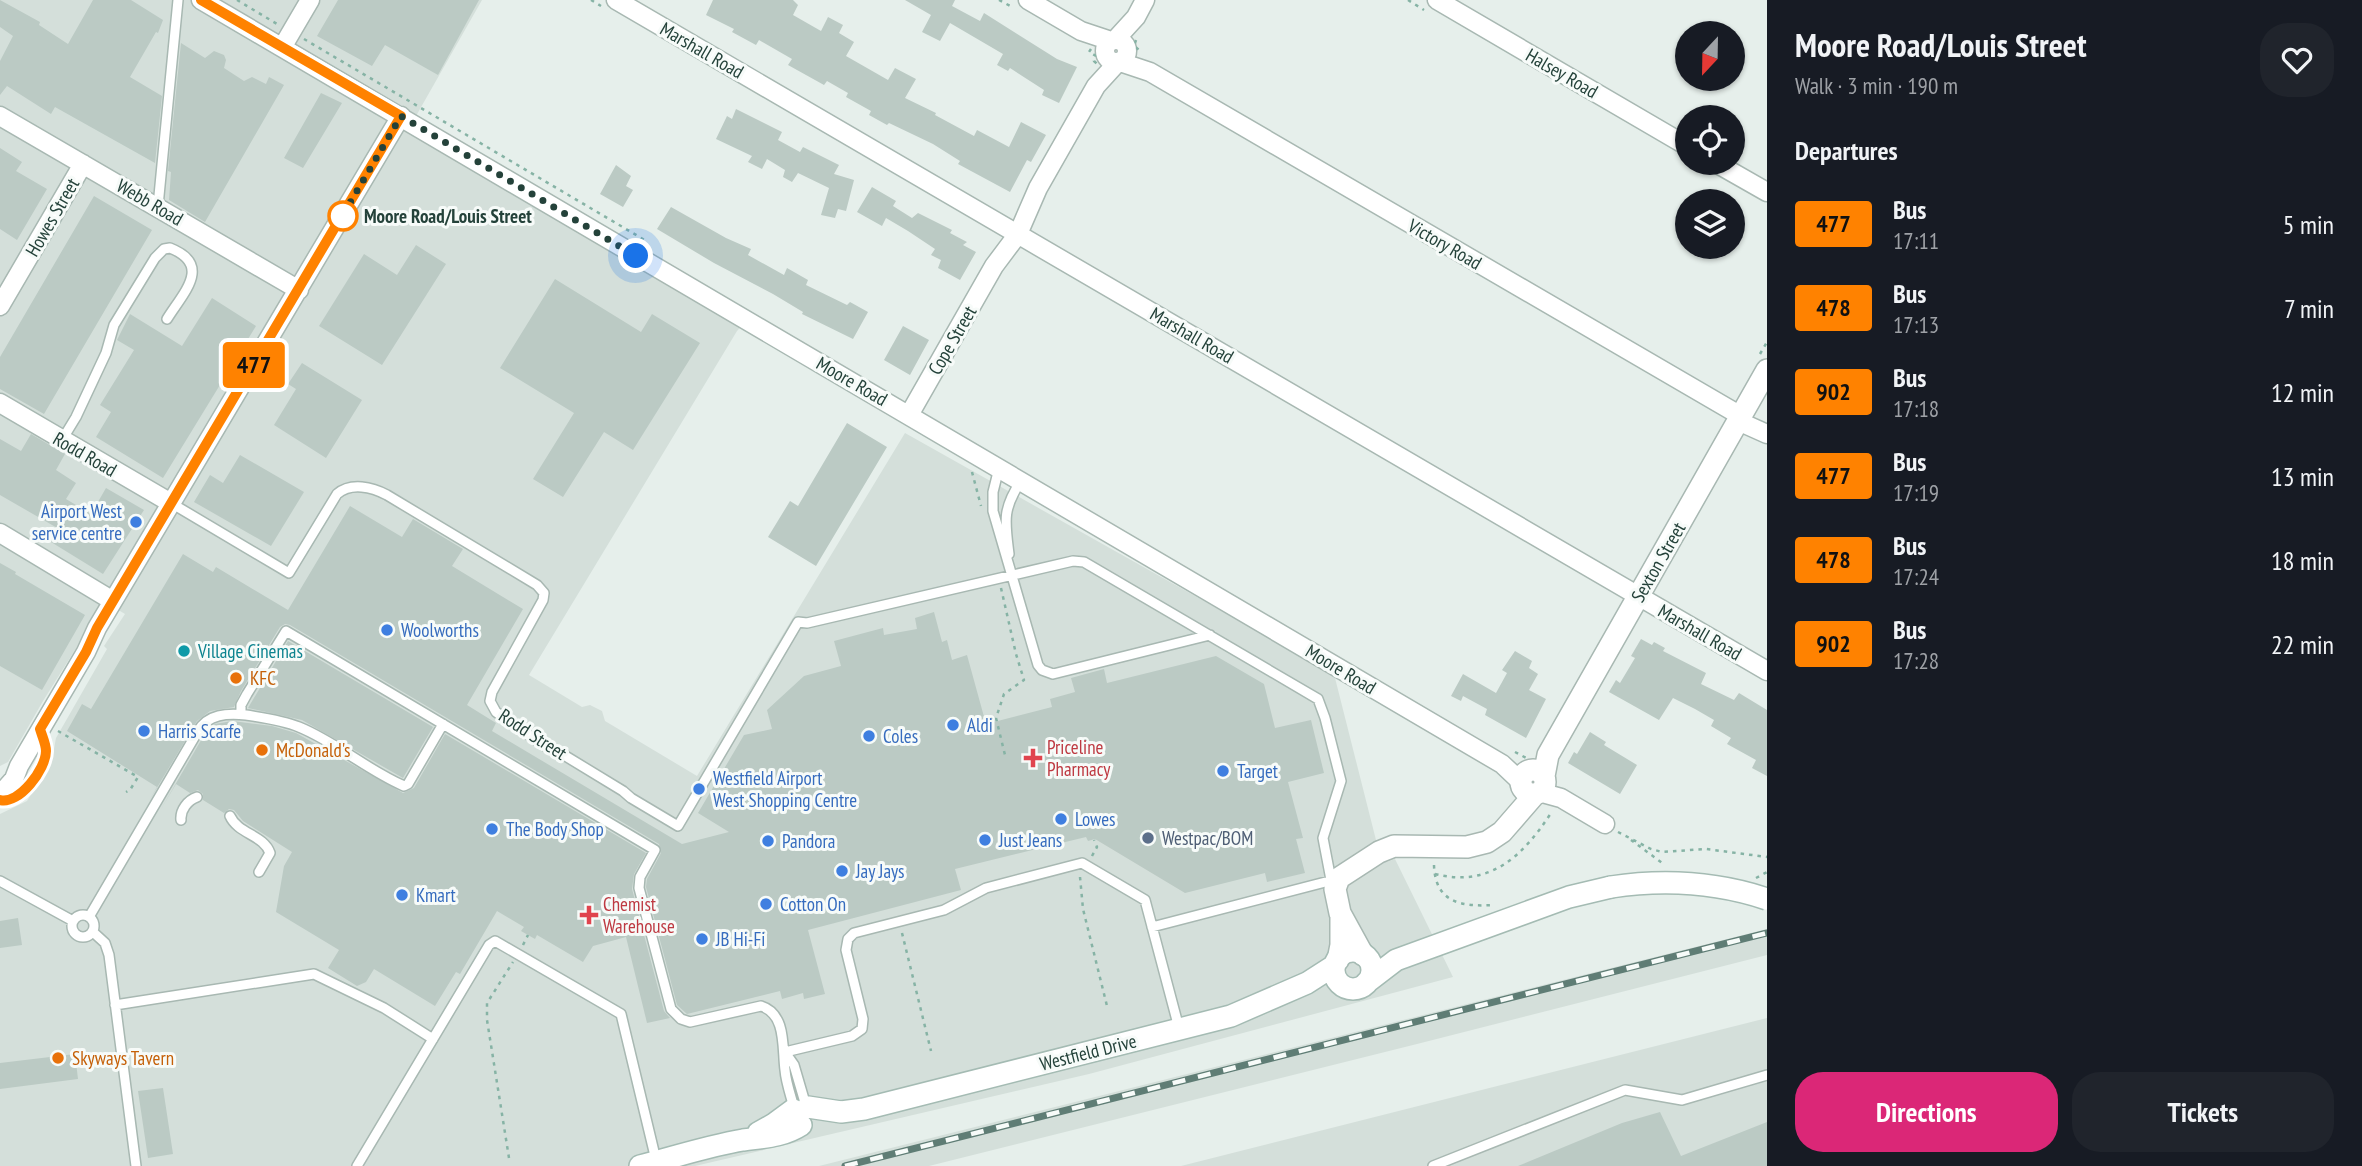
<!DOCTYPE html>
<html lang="en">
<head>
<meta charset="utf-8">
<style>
  body { margin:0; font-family:"PT Sans Narrow",sans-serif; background:#20242c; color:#f1f3f6; height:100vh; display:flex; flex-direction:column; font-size:26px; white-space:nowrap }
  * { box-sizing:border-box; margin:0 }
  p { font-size:23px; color:#9ea1a6 }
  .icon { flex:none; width:38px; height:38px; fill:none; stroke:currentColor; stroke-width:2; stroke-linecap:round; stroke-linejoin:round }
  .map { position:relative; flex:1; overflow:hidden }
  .sheet { display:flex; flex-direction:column; background:#171b24; width:595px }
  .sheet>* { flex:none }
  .badge { padding:0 14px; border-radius:5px; font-size:24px; line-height:46px }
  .needle { width:46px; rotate:202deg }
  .buttons { position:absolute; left:1675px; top:21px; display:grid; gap:14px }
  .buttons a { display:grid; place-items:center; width:70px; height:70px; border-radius:50%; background:#171b24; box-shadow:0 2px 5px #0004; font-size:35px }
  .you { position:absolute; width:35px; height:35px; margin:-18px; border:5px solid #fff; border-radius:50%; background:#1a73e8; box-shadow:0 0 0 10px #1a73e833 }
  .map>.badge { position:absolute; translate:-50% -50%; box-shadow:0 0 0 4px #fff }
  h2 { padding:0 28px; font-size:26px; line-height:63px }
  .round { display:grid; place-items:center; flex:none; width:74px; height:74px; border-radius:28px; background:#20242c }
  .overview { display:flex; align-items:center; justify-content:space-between; height:119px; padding:0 28px }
  h1 { font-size:33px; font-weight:700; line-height:52px }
  .button { display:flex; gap:14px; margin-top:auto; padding:14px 28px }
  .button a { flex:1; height:80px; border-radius:28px; background:#db2777; color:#fff; font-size:28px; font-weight:700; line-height:80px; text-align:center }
  .button a+a { background:#20242c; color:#f1f3f6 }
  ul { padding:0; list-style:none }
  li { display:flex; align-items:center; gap:21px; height:84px; padding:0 28px }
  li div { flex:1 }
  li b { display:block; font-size:26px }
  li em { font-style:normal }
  li .badge { min-width:77px; font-weight:700; text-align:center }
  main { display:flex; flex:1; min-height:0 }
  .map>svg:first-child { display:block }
  .built { fill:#d4dfda }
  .building { fill:#bbcac4 }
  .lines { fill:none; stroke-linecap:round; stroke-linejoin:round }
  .service-casing { stroke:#a8b8b2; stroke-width:12 }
  .minor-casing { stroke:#a8b8b2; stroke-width:21 }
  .tertiary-casing { stroke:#a8b8b2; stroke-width:24 }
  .secondary-casing { stroke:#a4bbb3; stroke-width:24 }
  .path { stroke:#86b3a5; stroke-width:2.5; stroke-dasharray:3.5 5; stroke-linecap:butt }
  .service { stroke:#fff; stroke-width:9 }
  .minor { stroke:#fff; stroke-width:18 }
  .tertiary { stroke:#fff; stroke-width:21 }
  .secondary { stroke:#fff; stroke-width:21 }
  .rail-casing { stroke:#5f7d75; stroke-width:7 }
  .rail { stroke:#f7fbf9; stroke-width:4.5; stroke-dasharray:13; stroke-linecap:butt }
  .secondary-bridge-casing { stroke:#a4bbb3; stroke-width:24; stroke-linecap:butt }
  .secondary-bridge { stroke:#fff; stroke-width:21 }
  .line-casing { stroke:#fff; stroke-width:16 }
  .line { stroke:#ff8200; stroke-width:10 }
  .walk { stroke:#24423a; stroke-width:7; stroke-dasharray:0 12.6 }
  .stop-dot { fill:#fff; stroke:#ff8200; stroke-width:3.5 }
  .shop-dot { fill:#3f7fe0; stroke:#f7fbf9; stroke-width:2.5 }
  .culture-dot { fill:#0f9aa8; stroke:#f7fbf9; stroke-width:2.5 }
  .food-dot { fill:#e8710a; stroke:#f7fbf9; stroke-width:2.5 }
  .health-dot { fill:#e0444e; stroke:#f7fbf9; stroke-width:2.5 }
  .service-dot { fill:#5c6f8a; stroke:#f7fbf9; stroke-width:2.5 }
  .labels { text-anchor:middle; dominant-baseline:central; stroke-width:6; stroke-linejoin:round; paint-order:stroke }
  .street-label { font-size:19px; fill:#24423a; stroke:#f7fbf9 }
  .stop-label { font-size:19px; font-weight:bold; fill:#24423a; stroke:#f7fbf9; text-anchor:start }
  .shop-label { font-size:19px; fill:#366cbe; stroke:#f7fbf9; text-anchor:start }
  .culture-label { font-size:19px; fill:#0d838f; stroke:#f7fbf9; text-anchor:start }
  .food-label { font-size:19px; fill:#c56008; stroke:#f7fbf9; text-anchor:start }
  .health-label { font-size:19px; fill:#be3a42; stroke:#f7fbf9; text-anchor:start }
  .service-label { font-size:19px; fill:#4e5e75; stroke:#f7fbf9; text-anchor:start }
</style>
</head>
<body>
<main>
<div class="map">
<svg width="1767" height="1166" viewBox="0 0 1767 1166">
  <rect width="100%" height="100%" fill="#e6efeb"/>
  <path class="built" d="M0,0H482L412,123L747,320L737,331L529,675L582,707L590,705L602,711L605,721L697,776L905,433L1334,674L1377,844L1387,862L1395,859L1453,977L1089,1074L695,1166H0V814L27,801L52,760L56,738L107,649L104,646L125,614L105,602L43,701L8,762L0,766Z
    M1767,929V955L1417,1044L929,1166H819Z
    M1767,1018V1166H1181Z"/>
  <path class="building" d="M0,0L40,22L39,25L68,44L93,0H131L163,20L158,33L156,32L130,77L162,96L155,163L55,107L51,114L7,86L0,95V61L13,36L0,27Z
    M338,0H479L438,75L385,45L372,66L317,36Z
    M713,0H793L798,5L793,15L821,31L828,17L843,25L839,33L854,42L846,56L888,80L895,68L916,79L905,98L936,113L935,115L974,136L977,130L1009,147L1021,122L1046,135L1031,162L1027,160L1010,192L958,164L960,161L933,144L889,123L887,125L869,115L871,111L846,97L848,93L827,81L824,85L788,65L792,59L759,40L756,45L732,32L734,29L706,15Z
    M905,0H955L952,6L980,21L984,13L1057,59L1077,67L1059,103L1042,95L1044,90L1010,68L1008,71L997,65L1003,54L950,23L940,41L922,32L931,15Z
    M181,43L205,58L214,51L224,55L226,60L224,68L244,81L252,77L266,84L269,77L284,85L205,222L169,200L171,172L168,171Z
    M321,93L342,103L303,168L284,158Z
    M736,109L782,132L778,140L800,152L803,147L839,165L834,174L854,180L846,211L838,209L835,218L821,215L829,188L798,173L792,182L783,177L785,170L767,159L762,169L748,162L752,156L716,139L727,116L732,119Z
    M0,148L22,162L16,171L47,189L17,240L0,229Z
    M616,165L631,176L626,186L633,190L623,207L600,194Z
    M872,187L896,201L893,206L912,218L918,213L952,230L950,233L967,242L963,245L976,252L960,280L938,268L941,260L931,255L935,249L908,231L886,218L882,226L857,212Z
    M94,196L152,230L44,414L0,389V357Z
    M671,207L726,238L751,249L748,255L784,275L787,268L808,280L806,285L847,305L850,302L868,312L853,339L802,314L803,312L773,294L714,263L657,229Z
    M416,245L446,264L382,365L319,326L364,254L397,275Z
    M555,279L641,332L652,314L700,343L633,450L604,432L563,497L533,479L574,413L500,368Z
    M212,298L256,326L163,478L96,437L111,412L100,405L134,350L117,340L130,314L182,346Z
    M903,326L929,340L910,375L884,360Z
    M302,363L362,400L326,458L274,425L296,389L288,384Z
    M847,423L887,447L816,566L768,537L790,501L798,506Z
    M31,434L65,454L56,470L76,483L66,499L91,514L106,488L144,510L103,574L51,542L59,529L0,495V439L21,451Z
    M240,455L304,492L271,546L194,502L210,475L223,483Z
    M350,506L402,537L413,519L463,549L452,566L523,609L467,705L496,723L492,731L682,844L729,832L698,813L744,735L772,729L767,710L804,676L841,666L834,641L883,628L884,635L917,629L915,618L934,612L942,642L947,640L952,660L967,655L986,724L1052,707L1050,699L1075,692L1071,678L1104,669L1107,683L1216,656L1264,684L1275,728L1311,720L1324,773L1288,782L1303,838L1296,839L1305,873L1267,882L1265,873L1185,893L1095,839L1088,841L1086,837L955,869L961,890L808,930L825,994L804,999L803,993L782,999L780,991L687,1014L677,1005L646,887L647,879L661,853L659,844L290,625L285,624L280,627L241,691L234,707L210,711L197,721L149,801L157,787L67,731L82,704L91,709L183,554L213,572L216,567L288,610Z
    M0,563L16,572L15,574L85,615L42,690L0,666Z
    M1641,639L1652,645L1654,642L1665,648L1663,651L1706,673L1701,684L1734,700L1739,693L1767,710V776L1752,768L1756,760L1727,744L1731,738L1711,726L1714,720L1695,709L1673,698L1659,720L1609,692L1616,680L1620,683L1635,658L1631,656Z
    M288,641L433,727L403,778L302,720L248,708Z
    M1515,651L1532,661L1529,668L1538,674L1529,690L1546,699L1526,738L1485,715L1487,709L1463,696L1461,701L1451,696L1463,674L1496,693L1507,673L1502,670Z
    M232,721L272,726L296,733L403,793L414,788L445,734L646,853L634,874L632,889L664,1011L670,1018L647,1023L626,937L593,946L583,962L537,935L535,939L521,931L524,927L497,911L460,974L456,972L435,1006L374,969L366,982L357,986L328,968L339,950L276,912L284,866L292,852L243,821L234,810L229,809L224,813L203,800V794L198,790L190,793L176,784L161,809L207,730L215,724Z
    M1590,732L1606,742L1604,745L1637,765L1620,794L1568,763L1574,752L1577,754Z
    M18,918L22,945L0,948V921Z
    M75,1054L78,1079L0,1089V1063Z
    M163,1088L173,1154L148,1158L138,1091Z
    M1660,1112L1681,1156L1767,1122V1166H1518L1622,1123Z"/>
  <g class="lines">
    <g class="service-casing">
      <path id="service" d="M158,206L178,0
        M62,440L76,417L106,353L114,325L155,258L164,249L170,248C213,265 183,293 167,319
        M999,468L993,492V511L1038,665L1042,670L1053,674L1210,635
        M171,503L289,573L337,494C351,482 372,487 387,495L537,585L544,593L543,600L492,692L490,701L496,712L543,745L554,749L623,791L631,798L678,826L798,622L807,623L1073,561L1084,562L1318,699L1325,718L1341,781L1323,838L1331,880
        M1009,554C1005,522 1002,509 1021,481
        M241,714V705L247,694L286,631L655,850L640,877L639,888L671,1009L681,1019L690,1022L761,1006C787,1014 782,1049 785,1070C786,1083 791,1096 794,1108
        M0,800C19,805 45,770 46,753C46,746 43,737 41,731
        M230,816C238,834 264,835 270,853L259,872
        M181,820C180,810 188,800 197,797
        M0,881L73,921
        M72 926a11 11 0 1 1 22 0a11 11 0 1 1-22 0Z
        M89,917L198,731C208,714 227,713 246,715C264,718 282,720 299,727C336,742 367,770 404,786L408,784L443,724
        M1152,927L1337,879
        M93,932L105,943L109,955L136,1166
        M115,1005L314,974L384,1008L433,1039
        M785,1052L852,1036L862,1029L863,1019L846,950L848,939L854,933L944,910L986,888L1082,863L1145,900L1179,1028
        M785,1052L794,1065L806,1106
        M357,1166L489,945L495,941L621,1014L656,1160
        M1433,1166L1625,1090L1682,1100L1767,1075"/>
    </g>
    <g class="minor-casing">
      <path id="minor" d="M201,0L1502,764L1521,782
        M616,0L1767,671
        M1028,0L1081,31L1111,41
        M1437,0L1687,146
        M1105 51a11 11 0 1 1 22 0a11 11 0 1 1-22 0Z
        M1115,40L1136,17L1145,0
        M283,46L310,0
        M1120,62L1150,72L1741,416
        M0,116L299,290
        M1716,163L1767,192
        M0,306L83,164
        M0,403L171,503
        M909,415L994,266L1018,234L1038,188L1096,86L1117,63
        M1738,421L1767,434
        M0,533L113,601
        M1539,792L1561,798L1605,824
        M0,795L14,779L19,766L86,652L97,628L401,116"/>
    </g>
    <g class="tertiary-casing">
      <path id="tertiary" d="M1521 782a12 12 0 1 1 24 0a12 12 0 1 1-24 0Z
        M1544,776L1548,755L1767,370
        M1363,955L1340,913L1335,889L1339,878L1379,852L1394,846L1467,847L1487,842L1502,832L1535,794
        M1338,960L1341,945V918"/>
    </g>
    <g class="secondary-casing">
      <path id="secondary" d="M1334 970a19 19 0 1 1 38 0a19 19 0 1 1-38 0Z
        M1366,983L1396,960L1569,897L1611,887
        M808,1107L841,1112L864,1109L1231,1016L1307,983L1335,965
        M758,1133L774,1124L793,1110
        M640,1166C674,1157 708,1146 743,1140C764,1137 782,1137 801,1125"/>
    </g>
    <path class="path" d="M237,0L277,24
      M591,0L601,6
      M999,0L1014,8
      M1408,0L1424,10
      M304,39L648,242
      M1136,40L1134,46L1142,52
      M1091,49L1089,52L1096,56L1094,61L1097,64
      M1687,163L1704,172
      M1760,354L1767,342
      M972,472L981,506
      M1001,588L1016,654L1024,680L1004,694L996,718L1005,755
      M58,731L138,777L130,790L126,792
      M1515,752L1530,760
      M1618,832L1651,849L1662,852L1706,849L1767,857
      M1631,840L1665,865
      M1092,856L1097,847L1094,840
      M1434,865C1435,903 1462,907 1493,905
      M1435,874C1490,888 1523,856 1551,813
      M1080,877L1083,909L1107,1006
      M1756,878L1767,872
      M902,933L931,1051
      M523,945L528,935
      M509,1158L487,1020V1003L513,962"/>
    <use href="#service" class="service"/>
    <use href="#minor" class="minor"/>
    <use href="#tertiary" class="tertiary"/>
    <use href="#secondary" class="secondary"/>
    <g class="rail-casing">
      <path id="rail" d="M845,1166L1767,933"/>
    </g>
    <use href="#rail" class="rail"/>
    <g class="secondary-bridge-casing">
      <path id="secondary-bridge" d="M1611,887C1664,879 1716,882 1767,899"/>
    </g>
    <use href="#secondary-bridge" class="secondary-bridge"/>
  </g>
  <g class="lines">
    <g class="line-casing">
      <path id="line" d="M0,800C19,805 46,769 46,751C46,744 42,736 40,729L86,652L97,628L401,116L201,0"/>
    </g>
    <use href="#line" class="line"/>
    <path class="walk" d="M343,216L337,225L401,116L636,256"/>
  </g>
  <circle class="stop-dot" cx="343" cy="216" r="14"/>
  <g class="shop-dot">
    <circle cx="136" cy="522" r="7"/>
    <circle cx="387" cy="630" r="7"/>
    <circle cx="953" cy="725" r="7"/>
    <circle cx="144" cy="731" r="7"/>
    <circle cx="869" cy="736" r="7"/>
    <circle cx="1223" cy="771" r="7"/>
    <circle cx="699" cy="789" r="7"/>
    <circle cx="1061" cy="819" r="7"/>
    <circle cx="492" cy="829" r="7"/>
    <circle cx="985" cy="840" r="7"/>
    <circle cx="768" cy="841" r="7"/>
    <circle cx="842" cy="871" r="7"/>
    <circle cx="402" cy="895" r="7"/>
    <circle cx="766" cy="904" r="7"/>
    <circle cx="702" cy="939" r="7"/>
  </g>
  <circle class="culture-dot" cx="184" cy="651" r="7"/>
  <g class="food-dot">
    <circle cx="236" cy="678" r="7"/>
    <circle cx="262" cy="750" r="7"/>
    <circle cx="58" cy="1058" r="7"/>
  </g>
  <g class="health-dot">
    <path d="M1029.5 747.5h7v7h7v7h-7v7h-7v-7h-7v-7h7z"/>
    <path d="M585.5 904.5h7v7h7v7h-7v7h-7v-7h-7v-7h7z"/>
  </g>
  <circle class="service-dot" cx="1148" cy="838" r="7"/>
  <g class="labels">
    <g class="street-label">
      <text transform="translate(702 50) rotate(30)">Marshall Road</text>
      <text transform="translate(1562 73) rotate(30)">Halsey Road</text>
      <text transform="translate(150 202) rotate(30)">Webb Road</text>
      <text transform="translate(52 217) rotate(-60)">Howes Street</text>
      <text transform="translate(1445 244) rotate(30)">Victory Road</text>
      <text transform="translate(1192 335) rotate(30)">Marshall Road</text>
      <text transform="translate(952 340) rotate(-60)">Cope Street</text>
      <text transform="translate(852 381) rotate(30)">Moore Road</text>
      <text transform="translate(85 454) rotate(30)">Rodd Road</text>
      <text transform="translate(1658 562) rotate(-60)">Sexton Street</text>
      <text transform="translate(1700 632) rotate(30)">Marshall Road</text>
      <text transform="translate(1341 669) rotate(31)">Moore Road</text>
      <text transform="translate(533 734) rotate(33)">Rodd Street</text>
      <text transform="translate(1088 1052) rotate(-14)">Westfield Drive</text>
    </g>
    <g class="stop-label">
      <text x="364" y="216">Moore Road/Louis Street</text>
    </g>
    <g class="shop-label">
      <text x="122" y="511" text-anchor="end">Airport West<tspan x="122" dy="22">service centre</tspan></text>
      <text x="401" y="630">Woolworths</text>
      <text x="967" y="725">Aldi</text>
      <text x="158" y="731">Harris Scarfe</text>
      <text x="883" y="736">Coles</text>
      <text x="1237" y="771">Target</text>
      <text x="713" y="778">Westfield Airport<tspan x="713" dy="22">West Shopping Centre</tspan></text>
      <text x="1075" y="819">Lowes</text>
      <text x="506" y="829">The Body Shop</text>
      <text x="999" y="840">Just Jeans</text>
      <text x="782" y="841">Pandora</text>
      <text x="856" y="871">Jay Jays</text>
      <text x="416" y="895">Kmart</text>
      <text x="780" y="904">Cotton On</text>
      <text x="716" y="939">JB Hi-Fi</text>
    </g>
    <g class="culture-label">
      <text x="198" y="651">Village Cinemas</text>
    </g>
    <g class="food-label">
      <text x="250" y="678">KFC</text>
      <text x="276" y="750">McDonald's</text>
      <text x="72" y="1058">Skyways Tavern</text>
    </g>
    <g class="health-label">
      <text x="1047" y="747">Priceline<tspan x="1047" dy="22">Pharmacy</tspan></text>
      <text x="603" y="904">Chemist<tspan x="603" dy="22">Warehouse</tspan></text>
    </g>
    <g class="service-label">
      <text x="1162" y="838">Westpac/BOM</text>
    </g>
  </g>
</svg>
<div class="buttons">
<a><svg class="needle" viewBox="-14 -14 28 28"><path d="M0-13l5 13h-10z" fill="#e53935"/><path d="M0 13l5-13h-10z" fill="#9ea1a6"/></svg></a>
<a><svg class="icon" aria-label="locate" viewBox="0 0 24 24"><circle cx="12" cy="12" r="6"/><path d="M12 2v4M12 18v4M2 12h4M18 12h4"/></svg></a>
<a><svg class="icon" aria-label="layers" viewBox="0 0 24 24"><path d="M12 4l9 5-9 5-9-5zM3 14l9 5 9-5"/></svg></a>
</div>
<div class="you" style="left:636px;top:256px"></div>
<b class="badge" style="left:254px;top:365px;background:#ff8200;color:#111">477</b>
</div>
<section class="sheet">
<div class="overview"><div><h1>Moore Road/Louis Street</h1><p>Walk · 3 min · 190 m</p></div><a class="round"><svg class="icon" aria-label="heart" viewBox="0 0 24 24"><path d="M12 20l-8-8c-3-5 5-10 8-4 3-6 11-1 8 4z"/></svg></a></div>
<h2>Departures</h2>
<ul>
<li><span class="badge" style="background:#ff8200;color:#111">477</span><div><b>Bus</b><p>17:11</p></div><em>5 min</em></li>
<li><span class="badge" style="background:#ff8200;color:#111">478</span><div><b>Bus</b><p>17:13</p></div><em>7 min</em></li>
<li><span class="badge" style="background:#ff8200;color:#111">902</span><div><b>Bus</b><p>17:18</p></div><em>12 min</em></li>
<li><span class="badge" style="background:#ff8200;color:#111">477</span><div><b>Bus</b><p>17:19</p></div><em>13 min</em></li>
<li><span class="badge" style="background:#ff8200;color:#111">478</span><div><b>Bus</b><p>17:24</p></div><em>18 min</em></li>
<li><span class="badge" style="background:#ff8200;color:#111">902</span><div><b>Bus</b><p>17:28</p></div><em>22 min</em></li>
</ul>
<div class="button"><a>Directions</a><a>Tickets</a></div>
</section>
</main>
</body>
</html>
